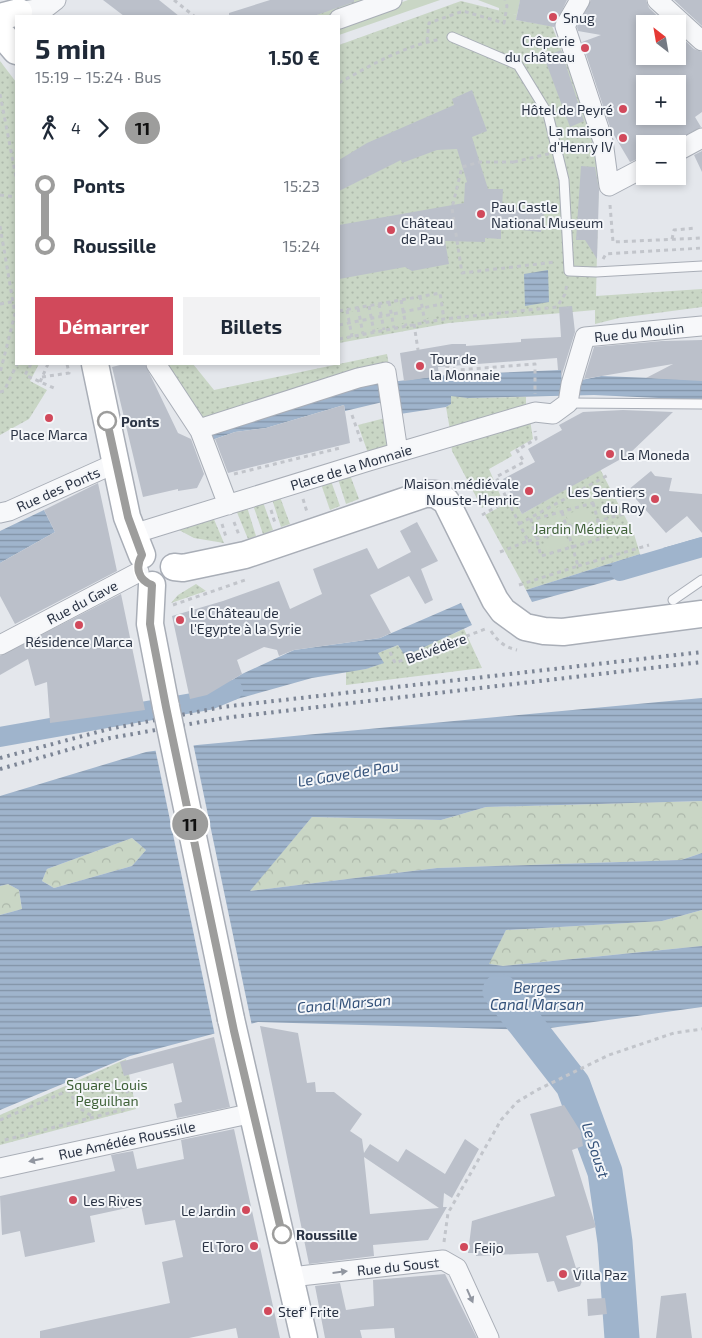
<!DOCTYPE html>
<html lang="fr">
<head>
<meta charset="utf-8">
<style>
  body { margin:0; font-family:"Exo 2",sans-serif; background:#f2f2f3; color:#1f2937; height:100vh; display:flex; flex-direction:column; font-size:19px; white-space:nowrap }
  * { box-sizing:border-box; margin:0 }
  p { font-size:16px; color:#747a83 }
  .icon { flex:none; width:28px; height:28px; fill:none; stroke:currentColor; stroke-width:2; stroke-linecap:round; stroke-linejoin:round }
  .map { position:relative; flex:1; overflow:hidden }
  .sheet { position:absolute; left:15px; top:15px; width:325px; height:350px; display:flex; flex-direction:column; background:#fff; border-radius:0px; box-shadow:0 2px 8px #0003 }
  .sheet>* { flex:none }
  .badge { padding:0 10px; border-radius:16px; font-size:18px; line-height:32px }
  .needle { width:32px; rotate:329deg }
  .buttons { position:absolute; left:636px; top:15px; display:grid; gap:10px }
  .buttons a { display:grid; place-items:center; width:50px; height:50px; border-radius:0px; background:#fff; box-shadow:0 2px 8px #0003; font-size:25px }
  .map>.badge { position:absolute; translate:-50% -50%; box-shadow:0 0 0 2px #fff }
  .legs { display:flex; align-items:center; gap:8px; height:55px; padding:0 20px; font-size:16px }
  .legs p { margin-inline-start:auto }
  .summary { display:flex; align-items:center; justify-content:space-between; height:85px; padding:0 20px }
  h1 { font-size:28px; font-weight:700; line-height:38px }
  .primary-button { display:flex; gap:10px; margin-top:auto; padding:10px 20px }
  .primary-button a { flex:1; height:58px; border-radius:0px; background:#d1495b; color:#fff; font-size:20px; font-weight:700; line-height:58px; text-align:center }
  .primary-button a+a { background:#f2f2f3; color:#1f2937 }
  ul { padding:0 20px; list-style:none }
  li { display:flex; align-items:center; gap:18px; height:60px; font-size:19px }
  li i { display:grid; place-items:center; width:8px; height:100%; margin:0 6px; background:currentColor }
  li i::after { content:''; width:12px; height:12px; margin:-6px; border:4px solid; border-radius:50%; background:#fff }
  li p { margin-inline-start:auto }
  li:first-child i { background:linear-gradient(#0000 50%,currentColor 0) }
  li:last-child i { background:linear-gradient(currentColor 50%,#0000 0) }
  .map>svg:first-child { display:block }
  .grass { fill:url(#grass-dots) }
  .forest { fill:url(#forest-crowns) }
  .garden { fill:#c9d6c5 }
  .water { fill:url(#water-rules); fill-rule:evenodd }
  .pier { fill:#e4e7ec }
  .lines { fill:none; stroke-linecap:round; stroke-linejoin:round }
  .canal { stroke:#9fb4cc; stroke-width:20 }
  .river { stroke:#9fb4cc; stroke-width:35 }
  .building { fill:#bbc0ca; fill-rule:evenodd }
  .lane-casing { stroke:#a9aeb7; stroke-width:11 }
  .street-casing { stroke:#a9aeb7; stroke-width:21 }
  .secondary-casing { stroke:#a9aeb7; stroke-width:29 }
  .path { stroke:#c2c5cb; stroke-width:3; stroke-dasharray:4 4; stroke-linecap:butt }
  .lane { stroke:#f7f8fa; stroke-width:9 }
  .street { stroke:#f7f8fa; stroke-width:19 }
  .secondary { stroke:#fff; stroke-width:26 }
  .rail { stroke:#7d8696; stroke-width:4; stroke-dasharray:2.5 5; stroke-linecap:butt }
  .secondary-bridge-casing { stroke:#a9aeb7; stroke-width:29; stroke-linecap:butt }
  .path-bridge { stroke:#c2c5cb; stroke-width:3; stroke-dasharray:4 4; stroke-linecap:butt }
  .secondary-bridge { stroke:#fff; stroke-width:26 }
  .oneway { fill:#9196a0 }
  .line-1-casing { stroke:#fff; stroke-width:11 }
  .line-1 { stroke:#9d9d9c; stroke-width:8 }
  .poi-dot { fill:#d1495b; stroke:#f4f6f9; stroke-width:2 }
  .stop-1-dot { fill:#fff; stroke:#9d9d9c; stroke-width:2.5 }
  .labels { text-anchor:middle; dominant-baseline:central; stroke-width:4; stroke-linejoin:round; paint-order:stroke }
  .poi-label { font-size:14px; fill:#2b3445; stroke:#f4f6f9; text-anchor:start }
  .street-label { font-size:14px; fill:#2b3445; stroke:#f4f6f9 }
  .stop-label { font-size:14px; font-weight:bold; fill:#2b3445; stroke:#f4f6f9; text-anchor:start }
  .park-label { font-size:14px; fill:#3f6138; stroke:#f4f6f9 }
  .water-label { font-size:15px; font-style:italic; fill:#34527a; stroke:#f4f6f9 }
</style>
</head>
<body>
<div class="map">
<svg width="702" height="1338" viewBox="0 0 702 1338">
  <defs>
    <pattern id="grass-dots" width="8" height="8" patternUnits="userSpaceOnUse" patternTransform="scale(1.25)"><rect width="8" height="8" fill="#c9d6c5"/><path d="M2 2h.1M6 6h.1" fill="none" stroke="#adb8ab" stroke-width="1.8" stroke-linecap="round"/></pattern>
    <pattern id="forest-crowns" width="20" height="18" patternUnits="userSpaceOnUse" patternTransform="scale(1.25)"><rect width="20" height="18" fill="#c9d6c5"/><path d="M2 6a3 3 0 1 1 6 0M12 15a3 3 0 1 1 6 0" fill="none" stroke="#adb8ab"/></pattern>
    <pattern id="water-rules" width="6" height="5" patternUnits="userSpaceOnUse" patternTransform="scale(1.25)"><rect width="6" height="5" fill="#9fb4cc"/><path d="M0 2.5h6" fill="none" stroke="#8293a7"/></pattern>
  </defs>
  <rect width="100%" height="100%" fill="#e4e7ec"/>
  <path class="grass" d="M354,0H381L332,16H314Z
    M461,1L517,15L516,20L552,26L590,123L599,165L596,296L702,289V307L619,318L595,324V310L449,323L339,343V45Z
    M0,61L16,82V364H39L30,381L47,390L29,419L0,435Z
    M387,354L389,366L201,421L167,364H193L214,390Z
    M450,395L468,398L526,397V404L450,430L446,407L451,404Z
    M389,417L394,446L368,453L358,425Z
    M530,420L533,439L510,452L512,456L489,469L501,497L482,508L452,451L451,442Z
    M600,469L634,534L640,554L526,590L485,515L514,499L522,514Z
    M350,475L359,499L346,504L338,479Z
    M331,481L340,506L330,510L321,484Z
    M280,497L290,524L281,527L272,499Z
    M263,502L273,530L263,534L253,505Z
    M247,507L256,536L248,539L236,510Z
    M213,517L224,543L194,538L177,529Z
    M196,584L206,591L171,603L178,595Z
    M464,629L482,668L346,685V671L366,669L383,663L378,653L398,645L405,655Z
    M126,1059L136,1109L0,1145V1115Z"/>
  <path class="forest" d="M702,801V853L681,860L437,868L249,891L312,817L441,820L486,807Z
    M132,838L146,850L132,866L54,888L42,881L47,869Z
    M8,884L19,890L22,909L0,915V886Z
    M702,910V946L503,966L488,964L506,930L662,921Z"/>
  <path class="garden" d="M408,0H440L339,35V25Z
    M478,0H522L520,1L517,15L499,12V8Z
    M439,295L442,315L339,336V314Z
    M603,483L609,494L549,512L602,483Z
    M589,508L592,520L575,525L568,521L566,514Z
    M561,515L562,522L559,529L542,534L538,521Z
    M595,524L598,537L576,543L574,537L577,529Z
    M560,535L567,539L569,546L547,552L543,540Z"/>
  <path class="water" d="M548,270L549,302L525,306L524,274Z
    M561,370L562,384L601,376L702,380V400L594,395L468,398L451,396V404L446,407L400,414L391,382L446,375Z
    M385,383L387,401L345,411L344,405L266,428L235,432L209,441L207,436L355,386Z
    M44,510L55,532L0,563V531Z
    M702,537V554L670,564L663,548Z
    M640,554L648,570L532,602L526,590Z
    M461,603L472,625L405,656L398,645L378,653L384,663L366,669L312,678L212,706L207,695L242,674L294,650L380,638Z
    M702,698V801L486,807L441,820L312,817L250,891L437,868L681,860L702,853V910L662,921L506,930L489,964L503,966L702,946V1007L536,1030L258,1022L130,1056L0,1110V915L22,909L19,890L8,884L0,886V796L146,752L197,745ZM132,838L146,850L132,866L54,888L42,881L47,869Z"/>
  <path class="pier" d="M193,743L252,1026L215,1036L155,748Z"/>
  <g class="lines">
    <path class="canal" d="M620,571L702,547
      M0,737L209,700L233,690"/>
    <path class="river" d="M500,991L573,1085L605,1172L615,1242L622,1338"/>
  </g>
  <path class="building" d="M103,0H159L179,16H124Z
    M270,0H354V2L314,16H229V13Z
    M520,0H567L554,27L516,20Z
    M591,0H646L649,8L666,24H645V56H678V34L694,49L702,52V112L695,117L701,127L670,144H645V156L630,162L611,130L582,42L601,35L578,31L577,27ZM636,84H678V116H645V102Z
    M674,0H702V26Z
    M561,50L584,121L570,127L544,57Z
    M472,90L487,131L472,137L488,189H503L502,208L544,213L541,232L501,228V239L485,238V242L445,241L449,264L412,271L405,267L339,279V225L464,203L465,183L467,182L457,149L437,150L402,163L401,160L339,191V160L367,143L454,105L452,99Z
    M702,151V172L694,155Z
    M581,166L595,167L599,190L597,259L585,240H576Z
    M572,306L575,332L561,377V370H558L557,358L438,367L439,376L404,381L400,353L452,344H466V346L521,342V339L561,337L559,307Z
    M702,340V381L646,378L673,364L584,379L594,347L662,341Z
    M124,364H145L178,433L191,439L204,474L197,488L178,491V489L143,497L112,367Z
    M344,405L350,443L228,473L215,439L235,432L266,428Z
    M623,410L673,412L628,455L522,514L503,479L535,462L528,449L562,430L559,425L583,412Z
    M651,471L655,476L672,478L669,491L702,494V533L687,516L666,533L628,490Z
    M98,483L117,571L15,624L0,596V563L55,532L44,510Z
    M417,522L438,561L421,569L433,600L425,604L409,576L370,595L391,633L380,638L294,650L279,656L277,650L264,647L237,660L242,674L207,695L190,699L172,616L223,601L279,581L290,609L322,594L313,569L367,548L378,569L411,552L400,531Z
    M121,594L145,710L50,723L47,682L35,686L28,659L0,675V656Z
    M260,1026L298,1033L307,1083L315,1082L316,1092H334L362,1114L350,1131L362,1139L364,1153L370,1144L398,1162L406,1149L445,1174L465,1139L479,1149L452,1198L444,1193L443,1207H447L428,1240L373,1245L374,1256L309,1264ZM364,1157L439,1208L370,1214Z
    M214,1037L230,1107L177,1118L174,1104L182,1102L173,1063L124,1076L120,1062Z
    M564,1105L581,1132L583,1146L572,1150L596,1227L566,1236L576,1268L580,1267L583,1279L580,1286L558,1292L554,1281L547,1282L538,1253L476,1256V1253H468L472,1221L555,1196L530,1114Z
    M234,1129L280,1338H238L236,1328L189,1338H40V1331L170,1303L162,1262L183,1257L175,1220L145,1225L141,1205L90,1216L95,1242L25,1257L20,1231L2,1235L0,1196L115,1171L111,1155L133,1151L137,1169L184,1159L181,1140Z
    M445,1274L477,1338H395L394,1328L360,1330L362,1338H325L315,1286L340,1283L346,1310L374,1306L373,1280Z
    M686,1293L692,1338H656L661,1296Z
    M605,1298L607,1314L588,1316L587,1299Z"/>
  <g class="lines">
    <g class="lane-casing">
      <path id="lane" d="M452,37L518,65L548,114L564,180L569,271L596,272L702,266
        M568,403L702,404
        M673,600L702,580"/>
    </g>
    <g class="street-casing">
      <path id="street" d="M580,0L565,26L603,141L609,186L645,167
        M657,0L702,41
        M19,12L47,7L56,0
        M339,19L392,0
        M678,151L702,138
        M156,364L200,431L228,505
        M199,429L358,378L386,372L398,452
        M0,513L9,511L116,463
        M133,534L369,461L535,412L553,414L568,403L571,384L585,337L702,326
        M0,645L139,572
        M0,1168L253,1113
        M291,1277L443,1260L457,1268L489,1338"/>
    </g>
    <g class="secondary-casing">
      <path id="secondary" d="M0,17L19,12
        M0,32L16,51
        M95,364L127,517L142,555
        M174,567L183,568L245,555L425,494H435L446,501L495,600L503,611L525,627L544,631L563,632L702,614
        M152,585L150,624L166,707
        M231,1019L304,1338"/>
    </g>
    <path class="path" d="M174,0L194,16
      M427,41L429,23L463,11L504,23L507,6L505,0
      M339,83C371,65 404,46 441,39
      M0,94L16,177
      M514,162H480L462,167L452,208L462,273L555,262
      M0,195L16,197
      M610,205L613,242L702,238
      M0,226L15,314L0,373
      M672,239L674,230L696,228
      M603,259L606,254L702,248
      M420,296L425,322
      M401,300L406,326
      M389,302L394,328
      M0,304L16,301
      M379,304L384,330
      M369,306L374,332
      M358,308L363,334
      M347,310L352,337
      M339,311L440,293L444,319
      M414,324L418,350
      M339,325L442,304
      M339,339L444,319L557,307L565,294L567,284
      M438,363L457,370L535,364V394
      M31,364L25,375L56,389
      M42,377L69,373L67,364
      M40,382L48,364
      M0,392L4,391L17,364
      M352,415L362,444
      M234,474L340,448
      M303,499L307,512
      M593,503L603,538L541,556L531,520Z
      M271,510L275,523
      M562,512L566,525
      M482,515L508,500
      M234,522L239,535
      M222,524L226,537
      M519,524L610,474
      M563 530a5 5 0 1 1 10 0a5 5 0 1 1-10 0Z
      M573,528L631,512
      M528,541L563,532
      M500,552L528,541L496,477L524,462L517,450L536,439L535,431
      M578,566L649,545
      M519,585L578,566L569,535
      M173,605L248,579
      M491,631C498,642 505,647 517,650
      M390,652L395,663L488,628
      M68,1089L78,1107L93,1117
      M0,1120L95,1079L127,1091L131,1103L129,1108L1,1141
      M444,1242L448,1213L501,1120L517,1102L537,1090L609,1055L674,1033L702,1029"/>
    <use href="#lane" class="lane"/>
    <use href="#street" class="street"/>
    <use href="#secondary" class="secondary"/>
    <path class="rail" d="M0,758L109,729L222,707L702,652
      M0,769L110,738L224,718L702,662"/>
    <g class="secondary-bridge-casing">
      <path id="secondary-bridge" d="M166,707L231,1019"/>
    </g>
    <path class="path-bridge" d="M514,162L594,143"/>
    <use href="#secondary-bridge" class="secondary-bridge"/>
  </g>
  <defs><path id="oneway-solid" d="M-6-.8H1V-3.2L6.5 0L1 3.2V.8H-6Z" transform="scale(1.25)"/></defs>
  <g class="oneway">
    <use href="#oneway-solid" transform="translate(36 1160) rotate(168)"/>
    <use href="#oneway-solid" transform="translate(340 1272) rotate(-7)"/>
    <use href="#oneway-solid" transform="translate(470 1296) rotate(66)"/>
  </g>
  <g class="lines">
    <g class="line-1-casing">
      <path id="line-1" d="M107,421L128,517L142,555C135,567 138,580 152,585L150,624L166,707L234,1031L282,1234"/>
    </g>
    <use href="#line-1" class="line-1"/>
  </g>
  <g class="poi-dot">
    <circle cx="553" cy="17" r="5"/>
    <circle cx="585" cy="48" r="5"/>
    <circle cx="623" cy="109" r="5"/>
    <circle cx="623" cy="138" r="5"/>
    <circle cx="481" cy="214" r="5"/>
    <circle cx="391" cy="230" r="5"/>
    <circle cx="420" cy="366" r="5"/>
    <circle cx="49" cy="418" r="5"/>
    <circle cx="610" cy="454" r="5"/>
    <circle cx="529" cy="491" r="5"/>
    <circle cx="655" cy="499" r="5"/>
    <circle cx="180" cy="620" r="5"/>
    <circle cx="79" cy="625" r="5"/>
    <circle cx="73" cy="1200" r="5"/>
    <circle cx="246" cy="1210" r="5"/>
    <circle cx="254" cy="1246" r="5"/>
    <circle cx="464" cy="1247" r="5"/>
    <circle cx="563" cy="1274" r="5"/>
    <circle cx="268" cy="1311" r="5"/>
  </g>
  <g class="stop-1-dot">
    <circle cx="107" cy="421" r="9"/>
    <circle cx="282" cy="1234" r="9"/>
  </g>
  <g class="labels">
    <g class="poi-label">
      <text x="563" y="17">Snug</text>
      <text x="575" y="40" text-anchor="end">Crêperie<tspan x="575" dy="16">du château</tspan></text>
      <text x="613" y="109" text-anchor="end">Hôtel de Peyré</text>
      <text x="613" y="130" text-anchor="end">La maison<tspan x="613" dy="16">d'Henry IV</tspan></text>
      <text x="491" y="206">Pau Castle<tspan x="491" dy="16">National Museum</tspan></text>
      <text x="401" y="222">Château<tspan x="401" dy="16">de Pau</tspan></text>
      <text x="430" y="358">Tour de<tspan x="430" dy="16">la Monnaie</tspan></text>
      <text x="49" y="434" text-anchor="middle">Place Marca</text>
      <text x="620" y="454">La Moneda</text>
      <text x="519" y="483" text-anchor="end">Maison médiévale<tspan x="519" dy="16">Nouste-Henric</tspan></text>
      <text x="645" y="491" text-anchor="end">Les Sentiers<tspan x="645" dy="16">du Roy</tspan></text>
      <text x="190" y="612">Le Château de<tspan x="190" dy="16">l'Egypte à la Syrie</tspan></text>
      <text x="79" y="641" text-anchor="middle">Résidence Marca</text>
      <text x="83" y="1200">Les Rives</text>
      <text x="236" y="1210" text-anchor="end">Le Jardin</text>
      <text x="244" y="1246" text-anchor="end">El Toro</text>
      <text x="474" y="1247">Feijo</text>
      <text x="573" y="1274">Villa Paz</text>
      <text x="278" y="1311">Stef' Frite</text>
    </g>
    <g class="street-label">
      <text transform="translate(639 332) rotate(-6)">Rue du Moulin</text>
      <text transform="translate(351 467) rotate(-17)">Place de la Monnaie</text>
      <text transform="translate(58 489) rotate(-24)">Rue des Ponts</text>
      <text transform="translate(82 602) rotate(-28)">Rue du Gave</text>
      <text transform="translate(436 648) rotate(-20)">Belvédère</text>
      <text transform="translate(127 1140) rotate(-12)">Rue Amédée Roussille</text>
      <text transform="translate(398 1266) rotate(-6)">Rue du Soust</text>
    </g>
    <g class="stop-label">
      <text x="121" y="421">Ponts</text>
      <text x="296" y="1234">Roussille</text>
    </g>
    <g class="park-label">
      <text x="583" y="528">Jardin Médieval</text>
      <text x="107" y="1084">Square Louis<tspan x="107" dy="16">Peguilhan</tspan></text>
    </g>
    <g class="water-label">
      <text transform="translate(348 773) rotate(-9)">Le Gave de Pau</text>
      <text x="537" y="987">Berges<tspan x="537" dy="17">Canal Marsan</tspan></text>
      <text transform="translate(344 1003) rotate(-5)">Canal Marsan</text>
      <text transform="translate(596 1150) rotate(72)">Le Soust</text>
    </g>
  </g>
</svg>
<div class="buttons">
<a><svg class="needle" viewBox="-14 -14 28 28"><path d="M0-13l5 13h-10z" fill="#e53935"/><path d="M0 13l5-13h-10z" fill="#747a83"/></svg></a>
<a>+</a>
<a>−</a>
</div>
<b class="badge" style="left:190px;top:824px;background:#9d9d9c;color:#111">11</b>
<section class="sheet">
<div class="summary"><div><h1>5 min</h1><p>15:19 – 15:24 · Bus</p></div><b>1.50 €</b></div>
<div class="legs"><svg class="icon" aria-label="walk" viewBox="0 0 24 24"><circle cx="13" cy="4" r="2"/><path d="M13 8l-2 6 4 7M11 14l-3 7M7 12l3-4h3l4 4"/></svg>4<svg class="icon" aria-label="forward" viewBox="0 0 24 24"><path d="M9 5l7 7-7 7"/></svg><b class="badge" style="background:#9d9d9c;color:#111">11</b></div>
<ul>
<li><i style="color:#9d9d9c"></i><b>Ponts</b><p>15:23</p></li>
<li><i style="color:#9d9d9c"></i><b>Roussille</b><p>15:24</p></li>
</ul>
<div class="primary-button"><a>Démarrer</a><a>Billets</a></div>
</section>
</div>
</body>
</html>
